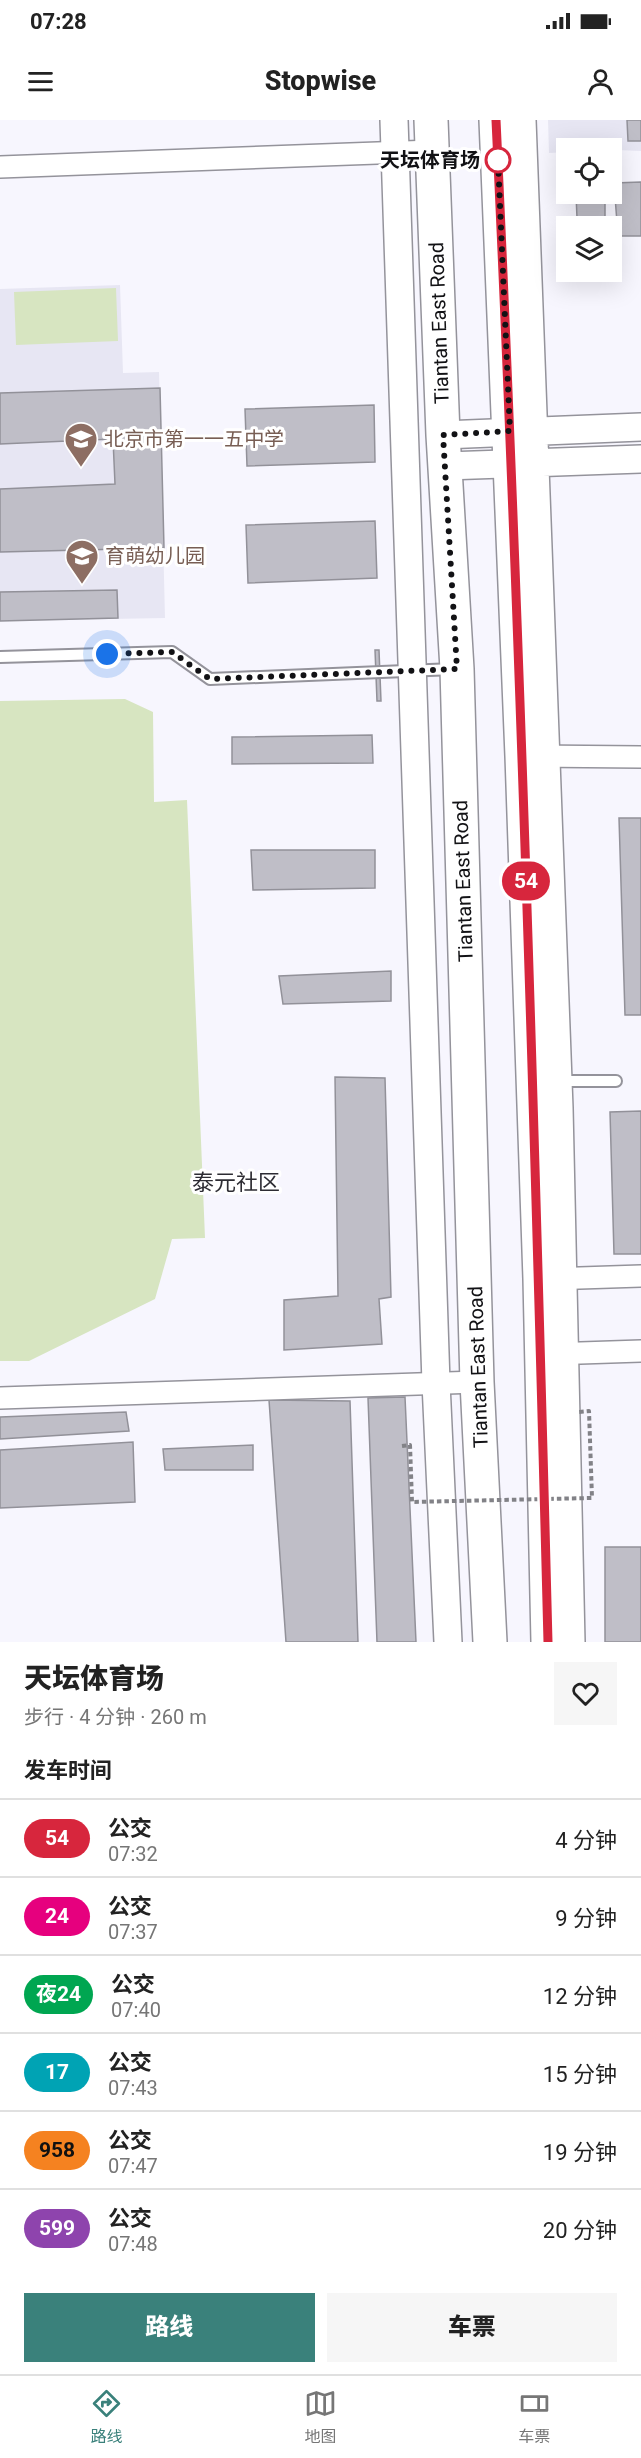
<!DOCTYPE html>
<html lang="zh">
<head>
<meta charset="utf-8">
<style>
  body { margin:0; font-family:Roboto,"Noto Sans SC",sans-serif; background:#f6f6f6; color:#222; height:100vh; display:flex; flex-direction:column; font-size:22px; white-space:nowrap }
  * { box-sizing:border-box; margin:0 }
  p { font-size:20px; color:#767676 }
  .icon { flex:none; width:33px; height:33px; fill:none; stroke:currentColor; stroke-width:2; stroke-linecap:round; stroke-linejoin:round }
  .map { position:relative; height:1522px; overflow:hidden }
  .drawer { display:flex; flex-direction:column; background:#fff; flex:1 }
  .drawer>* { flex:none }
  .badge { padding:0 12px; border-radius:20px; font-size:21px; line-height:39px }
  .fabs { position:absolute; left:556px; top:18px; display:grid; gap:12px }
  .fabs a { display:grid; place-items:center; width:66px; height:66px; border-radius:0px; background:#fff; box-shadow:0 6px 24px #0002; font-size:30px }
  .you { position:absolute; width:30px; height:30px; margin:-15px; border:4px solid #fff; border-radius:50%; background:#1a73e8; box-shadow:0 0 0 9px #1a73e833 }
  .map>.badge { position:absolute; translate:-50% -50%; box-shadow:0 0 0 3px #fff }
  h2 { padding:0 24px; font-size:22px; line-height:54px }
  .round { display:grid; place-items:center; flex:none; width:63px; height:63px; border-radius:0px; background:#f6f6f6 }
  .summary { display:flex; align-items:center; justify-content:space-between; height:102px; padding:0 24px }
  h1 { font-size:28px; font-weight:800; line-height:45px }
  .cta { display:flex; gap:12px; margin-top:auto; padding:12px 24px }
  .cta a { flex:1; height:69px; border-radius:0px; background:#3a817b; color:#fff; font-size:24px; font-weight:800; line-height:69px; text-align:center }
  .cta a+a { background:#f6f6f6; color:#222 }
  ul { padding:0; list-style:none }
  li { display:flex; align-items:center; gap:18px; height:78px; padding:0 24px; border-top:2px solid #e0e0e0 }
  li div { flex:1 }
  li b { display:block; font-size:22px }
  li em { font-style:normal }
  li .badge { min-width:66px; font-weight:700; text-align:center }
  .status { display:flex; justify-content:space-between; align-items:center; height:42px; padding:0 30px; background:#fff; direction:ltr }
  .status svg { height:16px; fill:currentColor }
  header { display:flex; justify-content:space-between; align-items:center; height:78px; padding:0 24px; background:#fff; font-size:27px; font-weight:800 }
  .tabs { display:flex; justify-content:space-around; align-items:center; height:84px; border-top:2px solid #e0e0e0; background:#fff; font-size:16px; color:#767676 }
  .tabs a { display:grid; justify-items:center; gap:3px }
  .tabs .active { color:#3a817b }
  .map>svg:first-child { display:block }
  .built { fill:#e7e6f3 }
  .green { fill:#d7e5c1 }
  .building { fill:#bfbec7; stroke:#929199; stroke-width:1.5 }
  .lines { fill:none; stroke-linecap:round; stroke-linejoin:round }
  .service-casing { stroke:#94939b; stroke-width:14 }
  .minor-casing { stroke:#94939b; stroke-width:24 }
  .tertiary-casing { stroke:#94939b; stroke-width:30 }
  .primary-casing { stroke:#94939b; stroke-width:36 }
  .service { stroke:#fff; stroke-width:10 }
  .minor { stroke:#fff; stroke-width:21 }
  .tertiary { stroke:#fff; stroke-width:27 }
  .primary { stroke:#fff; stroke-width:33 }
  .path-bridge { stroke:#828287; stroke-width:4; stroke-dasharray:4.5 3; stroke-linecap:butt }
  .line-casing { stroke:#fff; stroke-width:14 }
  .line { stroke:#d7263d; stroke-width:9 }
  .walk { stroke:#121215; stroke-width:6; stroke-dasharray:0 10.8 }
  .stop-dot { fill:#fff; stroke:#d7263d; stroke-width:3 }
  .labels { text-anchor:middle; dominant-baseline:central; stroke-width:6; stroke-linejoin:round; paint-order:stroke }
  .stop-label { font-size:20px; font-weight:bold; fill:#121215; stroke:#fff; text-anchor:end }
  .street-label { font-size:20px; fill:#121215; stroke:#fff }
  .education-label { font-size:20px; fill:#785e54; stroke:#fff; text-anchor:start }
  .quarter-label { font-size:22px; fill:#2d2c33; stroke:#fff }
</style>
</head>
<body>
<div class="status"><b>07:28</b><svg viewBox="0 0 49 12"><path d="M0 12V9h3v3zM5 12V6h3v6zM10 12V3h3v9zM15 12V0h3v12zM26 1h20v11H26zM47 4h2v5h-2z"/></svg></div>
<header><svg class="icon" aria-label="menu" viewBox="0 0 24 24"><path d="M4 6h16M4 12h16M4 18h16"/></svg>Stopwise<svg class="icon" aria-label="person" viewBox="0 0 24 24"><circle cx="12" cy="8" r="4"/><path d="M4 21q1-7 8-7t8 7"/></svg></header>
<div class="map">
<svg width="641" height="1522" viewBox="0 0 641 1522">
  <rect width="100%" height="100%" fill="#f7f6fe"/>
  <path class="built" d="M548,0H641V31L567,28V32L549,33Z
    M120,165L123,253L159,252L165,498L0,501V169Z"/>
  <path class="green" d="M116,168L118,221L16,225L14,172Z
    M125,579L153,592L154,682L187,680L205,1118L172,1119L155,1179L29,1241H0V581Z"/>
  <path class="building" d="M627,0H641V21H628Z
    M641,62V116H618L614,63Z
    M576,74H605V98H577Z
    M160,268L164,428L0,432V369L115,364L113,319L0,324V273Z
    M374,285L375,342L247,346L245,289Z
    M375,401L377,458L248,463L246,405Z
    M117,470L118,498L0,501V472Z
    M375,530H379L381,581H377Z
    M372,615L373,643L232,644V617Z
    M619,698H641V895H625Z
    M251,730H375V768L253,770Z
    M391,851V881L283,884L279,856Z
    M335,957L385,958L391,1177L379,1179L382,1224L284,1230V1180L338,1176Z
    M641,991V1134H614L610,992Z
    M405,1277L416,1522H377L368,1278Z
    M269,1280L350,1281L358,1522H286Z
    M126,1292L129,1311L0,1319V1297Z
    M133,1322L135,1382L0,1388V1330Z
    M253,1325V1350H165L163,1329Z
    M605,1427H641V1522H605Z"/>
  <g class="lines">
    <g class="service-casing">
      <path id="service" d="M0,537L172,532L210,559L454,549
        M558,961H616"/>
    </g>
    <g class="minor-casing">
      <path id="minor" d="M0,47L432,31
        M531,636L641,637
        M549,1159L641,1156
        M550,1234L641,1231
        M0,1278L477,1262"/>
    </g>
    <g class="tertiary-casing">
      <path id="tertiary" d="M394,0L436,1263L448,1522
        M522,0L559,988L571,1522
        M443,315L641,307
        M446,346L641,339"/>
    </g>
    <g class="primary-casing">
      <path id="primary" d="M431,0L443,315L457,549L477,1262L490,1522
        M496,0L522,636L540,1159L548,1522"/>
    </g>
    <use href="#service" class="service"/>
    <use href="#minor" class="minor"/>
    <use href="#tertiary" class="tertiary"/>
    <use href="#primary" class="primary"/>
    <path class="path-bridge" d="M402,1326L410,1325L412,1382L592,1378L589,1291L578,1292"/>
  </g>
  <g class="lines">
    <g class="line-casing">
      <path id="line" d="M496,0C520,507 535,1015 548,1522"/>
    </g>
    <use href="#line" class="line"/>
    <path class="walk" d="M107,534L172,532L210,559L457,549L443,315L510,311L498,40"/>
  </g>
  <defs>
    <g id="school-pin" transform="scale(1.725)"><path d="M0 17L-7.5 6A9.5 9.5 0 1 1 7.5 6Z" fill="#8d6e63" stroke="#fff"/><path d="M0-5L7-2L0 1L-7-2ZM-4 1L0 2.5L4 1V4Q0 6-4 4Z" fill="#fff"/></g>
  </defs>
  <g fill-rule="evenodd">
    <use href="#school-pin" x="81" y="319"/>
    <use href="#school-pin" x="82" y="436"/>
  </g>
  <circle class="stop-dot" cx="498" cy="40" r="12"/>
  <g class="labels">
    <g class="stop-label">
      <text x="480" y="40">天坛体育场</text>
    </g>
    <g class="street-label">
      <text transform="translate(439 203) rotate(-92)">Tiantan East Road</text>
      <text transform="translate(463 761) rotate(-92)">Tiantan East Road</text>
      <text transform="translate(478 1247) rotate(-92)">Tiantan East Road</text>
    </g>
    <g class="education-label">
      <text x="104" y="319">北京市第一一五中学</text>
      <text x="105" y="436">育萌幼儿园</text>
    </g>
    <g class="quarter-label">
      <text x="236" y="1062">泰元社区</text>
    </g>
  </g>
</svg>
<div class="fabs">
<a><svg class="icon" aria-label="locate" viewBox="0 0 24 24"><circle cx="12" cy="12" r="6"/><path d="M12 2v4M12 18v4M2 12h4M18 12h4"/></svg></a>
<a><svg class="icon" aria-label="layers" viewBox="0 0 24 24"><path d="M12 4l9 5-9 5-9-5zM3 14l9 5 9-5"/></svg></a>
</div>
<div class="you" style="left:107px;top:534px"></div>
<b class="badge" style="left:526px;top:761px;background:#d7263d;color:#fff">54</b>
</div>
<section class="drawer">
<div class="summary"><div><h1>天坛体育场</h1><p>步行 · 4 分钟 · 260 m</p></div><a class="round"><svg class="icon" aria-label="heart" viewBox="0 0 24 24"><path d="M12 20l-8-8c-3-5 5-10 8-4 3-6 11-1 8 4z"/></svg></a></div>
<h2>发车时间</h2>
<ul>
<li><span class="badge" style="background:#d7263d;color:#fff">54</span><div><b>公交</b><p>07:32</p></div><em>4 分钟</em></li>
<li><span class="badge" style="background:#e6007e;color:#fff">24</span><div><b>公交</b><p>07:37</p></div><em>9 分钟</em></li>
<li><span class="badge" style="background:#00a651;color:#fff">夜24</span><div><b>公交</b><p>07:40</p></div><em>12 分钟</em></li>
<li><span class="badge" style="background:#00a3b4;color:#fff">17</span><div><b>公交</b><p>07:43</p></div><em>15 分钟</em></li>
<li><span class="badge" style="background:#f58220;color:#111">958</span><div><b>公交</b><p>07:47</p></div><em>19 分钟</em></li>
<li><span class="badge" style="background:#8e44ad;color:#fff">599</span><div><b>公交</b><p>07:48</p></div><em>20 分钟</em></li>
</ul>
<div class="cta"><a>路线</a><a>车票</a></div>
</section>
<nav class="tabs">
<a class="active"><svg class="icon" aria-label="directions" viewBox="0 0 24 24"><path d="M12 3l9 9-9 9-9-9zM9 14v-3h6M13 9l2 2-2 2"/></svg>路线</a>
<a><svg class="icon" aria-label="map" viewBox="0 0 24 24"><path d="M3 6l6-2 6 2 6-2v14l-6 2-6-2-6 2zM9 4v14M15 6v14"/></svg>地图</a>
<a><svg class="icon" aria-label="tickets" viewBox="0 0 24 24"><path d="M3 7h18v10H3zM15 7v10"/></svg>车票</a>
</nav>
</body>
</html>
